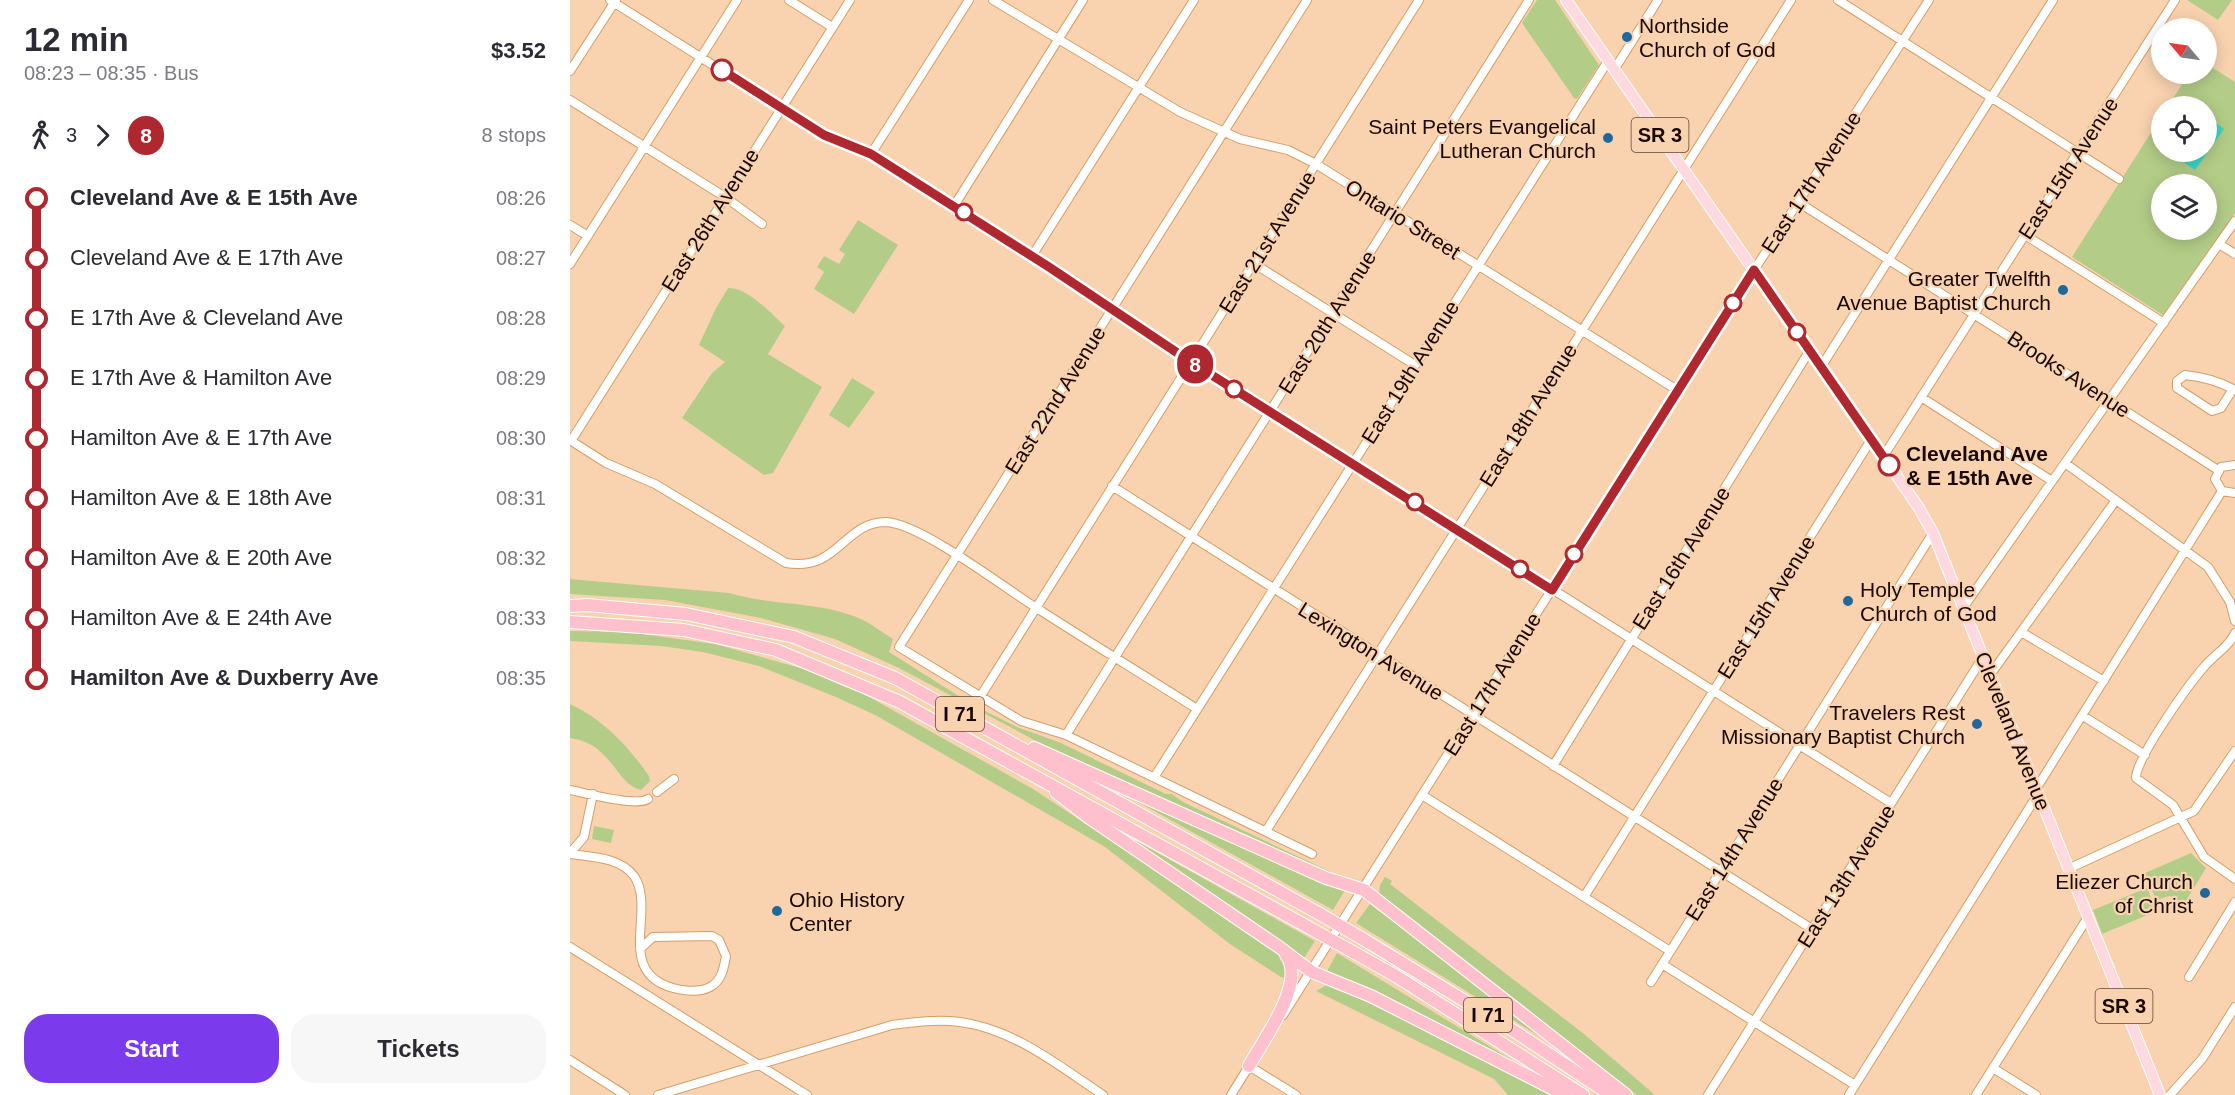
<!DOCTYPE html>
<html lang="en">
<head>
<meta charset="utf-8">
<style>
  body { margin:0; font-family:Helvetica,sans-serif; background:#f7f7f7; color:#2b2b33; height:100vh; display:flex; flex-direction:column; font-size:22px; white-space:nowrap }
  * { box-sizing:border-box; margin:0 }
  p { font-size:20px; color:#7c7c81 }
  .icon { flex:none; width:33px; height:33px; fill:none; stroke:currentColor; stroke-width:2; stroke-linecap:round; stroke-linejoin:round }
  .map { position:relative; flex:1; overflow:hidden }
  .drawer { display:flex; flex-direction:column; background:#fff; width:570px }
  .drawer>* { flex:none }
  .badge { padding:0 12px; border-radius:20px; font-size:21px; line-height:39px }
  .needle { width:39px; rotate:299deg }
  .fabs { position:absolute; left:1581px; top:18px; display:grid; gap:12px }
  .fabs a { display:grid; place-items:center; width:66px; height:66px; border-radius:50%; background:#fff; box-shadow:0 3px 15px #0003; font-size:30px }
  .map>.badge { position:absolute; translate:-50% -50%; box-shadow:0 0 0 3px #fff }
  .legs { display:flex; align-items:center; gap:9px; height:66px; padding:0 24px; font-size:20px }
  .legs p { margin-inline-start:auto }
  .summary { display:flex; align-items:center; justify-content:space-between; height:102px; padding:0 24px }
  h1 { font-size:33px; font-weight:600; line-height:45px }
  .button { display:flex; gap:12px; margin-top:auto; padding:12px 24px }
  .button a { flex:1; height:69px; border-radius:24px; background:#7c3aed; color:#fff; font-size:24px; font-weight:600; line-height:69px; text-align:center }
  .button a+a { background:#f7f7f7; color:#2b2b33 }
  ul { padding:0 24px; list-style:none }
  li { display:flex; align-items:center; gap:21px; height:60px; font-size:22px }
  li i { display:grid; place-items:center; width:9px; height:100%; margin:0 8px; background:currentColor }
  li i::after { content:''; width:15px; height:15px; margin:-8px; border:4px solid; border-radius:50%; background:#fff }
  li p { margin-inline-start:auto }
  li:first-child i { background:linear-gradient(#0000 50%,currentColor 0) }
  li:last-child i { background:linear-gradient(currentColor 50%,#0000 0) }
  main { display:flex; flex:1; min-height:0 }
  .map>svg:first-child { display:block }
  .green { fill:#b3cd88; fill-rule:evenodd }
  .water { fill:#3dd5c6 }
  .lines { fill:none; stroke-linecap:round; stroke-linejoin:round }
  .minor-casing { stroke:#d89d61; stroke-width:10 }
  .major-casing { stroke:#fff; stroke-width:12 }
  .highway-casing { stroke:#fff; stroke-width:14 }
  .minor { stroke:#fff; stroke-width:8 }
  .major { stroke:#fed9e0; stroke-width:10 }
  .highway { stroke:#fec0cc; stroke-width:12 }
  .highway-bridge-casing { stroke:#fff; stroke-width:14; stroke-linecap:butt }
  .highway-bridge { stroke:#fec0cc; stroke-width:12 }
  .line-1-casing { stroke:#fff; stroke-width:14 }
  .line-1 { stroke:#af272f; stroke-width:9 }
  .poi-dot { fill:#20679c; stroke:#f9d3b0; stroke-width:2 }
  .stop-1-dot { fill:#fff; stroke:#af272f; stroke-width:3 }
  .labels { text-anchor:middle; dominant-baseline:central; stroke-width:4.5; stroke-linejoin:round; paint-order:stroke }
  .shield { fill:#f9d3b0; stroke:#5c4535; stroke-width:1.5 }
  .shield-label { font-size:20px; font-weight:bold; fill:#180800 }
  .poi-label { font-size:21px; fill:#180800; stroke:#f9d3b0; text-anchor:end }
  .street-label { font-size:21px; fill:#180800; stroke:#f9d3b0 }
  .stop-label { font-size:21px; font-weight:bold; fill:#180800; stroke:#f9d3b0; text-anchor:start }
</style>
</head>
<body>
<main>
<section class="drawer">
<div class="summary"><div><h1>12 min</h1><p>08:23 – 08:35 · Bus</p></div><b>$3.52</b></div>
<div class="legs"><svg class="icon" aria-label="walk" viewBox="0 0 24 24"><circle cx="13" cy="4" r="2"/><path d="M13 8l-2 6 4 7M11 14l-3 7M7 12l3-4h3l4 4"/></svg>3<svg class="icon" aria-label="forward" viewBox="0 0 24 24"><path d="M9 5l7 7-7 7"/></svg><b class="badge" style="background:#af272f;color:#fff">8</b><p>8 stops</p></div>
<ul>
<li><i style="color:#af272f"></i><b>Cleveland Ave &amp; E 15th Ave</b><p>08:26</p></li>
<li><i style="color:#af272f"></i><span>Cleveland Ave &amp; E 17th Ave</span><p>08:27</p></li>
<li><i style="color:#af272f"></i><span>E 17th Ave &amp; Cleveland Ave</span><p>08:28</p></li>
<li><i style="color:#af272f"></i><span>E 17th Ave &amp; Hamilton Ave</span><p>08:29</p></li>
<li><i style="color:#af272f"></i><span>Hamilton Ave &amp; E 17th Ave</span><p>08:30</p></li>
<li><i style="color:#af272f"></i><span>Hamilton Ave &amp; E 18th Ave</span><p>08:31</p></li>
<li><i style="color:#af272f"></i><span>Hamilton Ave &amp; E 20th Ave</span><p>08:32</p></li>
<li><i style="color:#af272f"></i><span>Hamilton Ave &amp; E 24th Ave</span><p>08:33</p></li>
<li><i style="color:#af272f"></i><b>Hamilton Ave &amp; Duxberry Ave</b><p>08:35</p></li>
</ul>
<div class="button"><a>Start</a><a>Tickets</a></div>
</section>
<div class="map">
<svg width="1665" height="1095" viewBox="0 0 1665 1095">
  <rect width="100%" height="100%" fill="#f9d3b0"/>
  <path class="green" d="M967,0H985L1029,65L1007,99L1004,98L952,23Z
    M1617,0H1662L1648,20Z
    M1637,64L1665,82V213L1593,315L1502,257L1591,117L1592,152H1636V106H1598L1619,74H1636ZM1592,184H1636V230H1592Z
    M288,220L328,245L284,314L244,289L254,272L247,267L254,256L269,264L275,254L269,250Z
    M158,288C178,287 201,314 215,326L198,354L252,387L203,473L194,475L112,418L142,373L155,362L129,345L145,310Z
    M282,378L305,392L279,428L259,415Z
    M0,579L159,593C202,606 250,601 291,619C302,624 313,633 323,639L319,652L403,705L447,727L491,743L596,794H602L613,802L778,880L770,879L470,743L329,668L265,639L191,618L95,600L0,594Z
    M0,631L58,632L145,644L241,671L285,689L463,789L586,870L709,947L723,979L711,977L660,944L535,847L307,716L266,697L189,666L133,652L91,646L0,641Z
    M0,704C33,719 59,747 79,776L80,781L71,790C45,784 43,744 0,738Z
    M523,777L775,890L763,910Z
    M538,825L745,941L734,958Z
    M24,826L44,830L41,843L22,839Z
    M1621,853L1636,868L1614,904L1600,896L1586,900L1575,873Z
    M815,877L822,881L820,884L1014,1034L1085,1095H1067L813,899L809,894L810,885Z
    M1577,888L1587,911L1532,934L1523,910Z
    M800,904L913,987L990,1049L786,923Z
    M767,953L957,1069L757,971Z
    M758,984L867,1035L985,1095H938L924,1079L746,991Z"/>
  <path class="water" d="M1637,117L1654,129L1625,170L1606,157L1610,152H1636Z"/>
  <g class="lines">
    <g class="minor-casing">
      <path id="minor" d="M40,0L254,135L301,154L496,278L621,361L1321,803
        M219,0L262,27
        M423,0L610,112L670,139L718,150L746,164L1107,390
        M737,0L329,647L451,721L496,735L742,854
        M1268,0L1549,179
        M1044,70L1088,0
        M0,71L46,0
        M0,100L155,197L192,224
        M301,154L399,0
        M1228,202L1648,470
        M384,206L513,0
        M0,225L18,236
        M1455,235L1594,323
        M1649,244L1665,254
        M462,256L624,0
        M683,263L845,365
        M0,264L167,0
        M1251,367L1483,0
        M1663,389L1651,408L1642,411L1607,388V381L1615,375C1634,377 1649,381 1665,390
        M1351,397L1482,481
        M0,440L36,463L85,484L216,563C269,572 273,522 316,522C349,523 431,585 462,605C516,640 572,674 627,709
        M1,441L280,0
        M1313,457L1605,0
        M1495,463L1638,567L1660,602L1665,621
        M1665,465L1651,467L1645,479L1652,491L1665,493
        M542,486L1242,929
        M1393,608L1665,221
        M1451,632L1534,681
        M1665,633C1659,647 1644,655 1634,667C1619,684 1566,758 1566,778L1603,805L1634,857L1665,879
        M1420,675L1546,500
        M410,697L849,0
        M1513,716L1575,755
        M496,735L959,0
        M983,766L1240,350
        M585,776L1038,61
        M1466,789L1652,491
        M0,790C16,793 66,807 78,799
        M87,792L104,779
        M852,795L1100,951
        M696,831L1221,0
        M0,853L14,837L23,794
        M0,854C21,857 50,857 64,876C87,909 44,972 103,988C115,991 129,993 140,987C152,981 154,967 156,956L149,940L142,936L83,937L70,949
        M1498,869L1624,811L1665,751
        M1014,897L1301,440
        M0,947L237,1095
        M1092,964L1285,1085
        M1619,977L1665,902
        M1081,982L1363,533
        M713,1015L1155,315L1359,0
        M0,1060L55,1095
        M679,1066L726,1095
        M1423,1068L1466,1095
        M88,1095L322,1025C345,1022 367,1019 390,1022C444,1029 489,1066 533,1095
        M661,1095L681,1063
        M1138,1095L1413,657
        M1279,1095L1468,794
        M1406,1095L1518,917
        M1600,1095L1632,1059L1665,1007"/>
    </g>
    <g class="major-casing">
      <path id="major" d="M996,0L1349,508L1363,533L1590,1095"/>
    </g>
    <g class="highway-casing">
      <path id="highway" d="M0,606L17,605L116,614L224,637L325,678L748,913
        M0,622L114,630L206,650L330,702L738,927
        M464,748L756,878L794,890L1056,1095
        M486,792L518,817L709,947L742,972L801,996L995,1095
        M793,939L944,1031L1041,1095
        M783,952L826,976L1013,1095
        M679,1066C693,1040 737,982 716,955"/>
    </g>
    <use href="#minor" class="minor"/>
    <use href="#major" class="major"/>
    <use href="#highway" class="highway"/>
    <g class="highway-bridge-casing">
      <path id="highway-bridge" d="M748,913L793,939
        M738,927L783,952"/>
    </g>
    <use href="#highway-bridge" class="highway-bridge"/>
  </g>
  <g class="lines">
    <g class="line-1-casing">
      <path id="line-1" d="M152,70L254,135L301,154L479,267L621,362L982,590L1184,270L1319,465"/>
    </g>
    <use href="#line-1" class="line-1"/>
  </g>
  <g class="poi-dot">
    <circle cx="1057" cy="37" r="6"/>
    <circle cx="1038" cy="138" r="6"/>
    <circle cx="1493" cy="290" r="6"/>
    <circle cx="1278" cy="601" r="6"/>
    <circle cx="1407" cy="724" r="6"/>
    <circle cx="1635" cy="893" r="6"/>
    <circle cx="207" cy="911" r="6"/>
  </g>
  <g class="stop-1-dot">
    <circle cx="152" cy="70" r="10"/>
    <circle cx="394" cy="212" r="8"/>
    <circle cx="1163" cy="303" r="8"/>
    <circle cx="1227" cy="332" r="8"/>
    <circle cx="664" cy="389" r="8"/>
    <circle cx="1319" cy="465" r="10"/>
    <circle cx="845" cy="502" r="8"/>
    <circle cx="1004" cy="554" r="8"/>
    <circle cx="950" cy="569" r="8"/>
  </g>
  <g class="labels">
    <g class="shield">
      <rect x="1061.5" y="118" width="57" height="34" rx="4.5"/>
      <rect x="366" y="697" width="48" height="34" rx="4.5"/>
      <rect x="1525.5" y="989" width="57" height="34" rx="4.5"/>
      <rect x="894" y="998" width="48" height="34" rx="4.5"/>
    </g>
    <g class="shield-label">
      <text x="1090" y="135">SR 3</text>
      <text x="390" y="714">I 71</text>
      <text x="1554" y="1006">SR 3</text>
      <text x="918" y="1015">I 71</text>
    </g>
    <g class="poi-label">
      <text x="1069" y="25" text-anchor="start">Northside<tspan x="1069" dy="24">Church of God</tspan></text>
      <text x="1026" y="126">Saint Peters Evangelical<tspan x="1026" dy="24">Lutheran Church</tspan></text>
      <text x="1481" y="278">Greater Twelfth<tspan x="1481" dy="24">Avenue Baptist Church</tspan></text>
      <text x="1290" y="589" text-anchor="start">Holy Temple<tspan x="1290" dy="24">Church of God</tspan></text>
      <text x="1395" y="712">Travelers Rest<tspan x="1395" dy="24">Missionary Baptist Church</tspan></text>
      <text x="1623" y="881">Eliezer Church<tspan x="1623" dy="24">of Christ</tspan></text>
      <text x="219" y="899" text-anchor="start">Ohio History<tspan x="219" dy="24">Center</tspan></text>
    </g>
    <g class="street-label">
      <text transform="translate(1498 168) rotate(-57)">East 15th Avenue</text>
      <text transform="translate(1241 182) rotate(-57)">East 17th Avenue</text>
      <text transform="translate(833 219) rotate(32)">Ontario Street</text>
      <text transform="translate(140 220) rotate(-58)">East 26th Avenue</text>
      <text transform="translate(697 242) rotate(-58)">East 21st Avenue</text>
      <text transform="translate(757 322) rotate(-58)">East 20th Avenue</text>
      <text transform="translate(840 372) rotate(-58)">East 19th Avenue</text>
      <text transform="translate(1499 374) rotate(33)">Brooks Avenue</text>
      <text transform="translate(485 400) rotate(-58)">East 22nd Avenue</text>
      <text transform="translate(958 415) rotate(-58)">East 18th Avenue</text>
      <text transform="translate(1111 558) rotate(-58)">East 16th Avenue</text>
      <text transform="translate(1196 607) rotate(-58)">East 15th Avenue</text>
      <text transform="translate(801 651) rotate(32)">Lexington Avenue</text>
      <text transform="translate(922 684) rotate(-58)">East 17th Avenue</text>
      <text transform="translate(1443 731) rotate(68)">Cleveland Avenue</text>
      <text transform="translate(1164 849) rotate(-58)">East 14th Avenue</text>
      <text transform="translate(1276 876) rotate(-58)">East 13th Avenue</text>
    </g>
    <g class="stop-label">
      <text x="1336" y="453">Cleveland Ave<tspan x="1336" dy="24">&amp; E 15th Ave</tspan></text>
    </g>
  </g>
</svg>
<div class="fabs">
<a><svg class="needle" viewBox="-14 -14 28 28"><path d="M0-13l5 13h-10z" fill="#e53935"/><path d="M0 13l5-13h-10z" fill="#7c7c81"/></svg></a>
<a><svg class="icon" aria-label="locate" viewBox="0 0 24 24"><circle cx="12" cy="12" r="6"/><path d="M12 2v4M12 18v4M2 12h4M18 12h4"/></svg></a>
<a><svg class="icon" aria-label="layers" viewBox="0 0 24 24"><path d="M12 4l9 5-9 5-9-5zM3 14l9 5 9-5"/></svg></a>
</div>
<b class="badge" style="left:625px;top:364px;background:#af272f;color:#fff">8</b>
</div>
</main>
</body>
</html>
